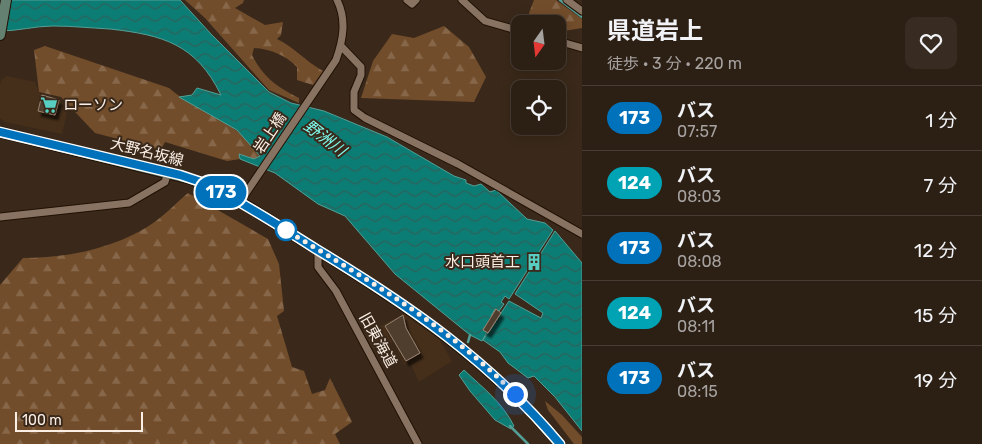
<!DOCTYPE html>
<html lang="ja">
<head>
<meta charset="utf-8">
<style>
  body { margin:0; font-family:Rubik,"Noto Sans JP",sans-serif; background:#382c22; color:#f1f3f6; height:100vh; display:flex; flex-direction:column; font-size:19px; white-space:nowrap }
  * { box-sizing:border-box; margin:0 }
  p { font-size:16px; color:#a6a2a0 }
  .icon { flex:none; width:28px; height:28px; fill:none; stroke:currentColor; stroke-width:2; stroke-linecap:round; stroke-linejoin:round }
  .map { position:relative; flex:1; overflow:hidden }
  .sheet { display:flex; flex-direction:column; background:#2c1f14; width:400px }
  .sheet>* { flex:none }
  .badge { padding:0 10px; border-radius:16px; font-size:18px; line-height:32px }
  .needle { width:32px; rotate:194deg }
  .controls { position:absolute; left:511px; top:15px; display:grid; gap:10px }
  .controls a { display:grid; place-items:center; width:55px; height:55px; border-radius:10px; background:#2c1f14; box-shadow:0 2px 12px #0003,0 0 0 1px #483d34; font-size:25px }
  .scale { position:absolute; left:15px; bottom:12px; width:128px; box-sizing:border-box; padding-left:5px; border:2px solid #faeee5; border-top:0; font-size:14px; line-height:18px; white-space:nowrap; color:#faeee5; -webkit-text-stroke:4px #3a291a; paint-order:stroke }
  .you { position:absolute; width:25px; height:25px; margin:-12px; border:4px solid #fff; border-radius:50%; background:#1a73e8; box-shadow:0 0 0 8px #1a73e833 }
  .map>.badge { position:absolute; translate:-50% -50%; box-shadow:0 0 0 2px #fff }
  .round { display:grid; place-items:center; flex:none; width:52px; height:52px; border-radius:10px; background:#382c22 }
  .summary { display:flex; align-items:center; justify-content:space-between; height:85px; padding:0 25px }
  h1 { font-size:24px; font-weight:700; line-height:38px }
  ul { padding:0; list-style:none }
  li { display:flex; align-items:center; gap:15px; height:65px; padding:0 25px; border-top:1px solid #483d34 }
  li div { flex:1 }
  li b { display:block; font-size:19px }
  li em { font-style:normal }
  li .badge { min-width:55px; font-weight:700; text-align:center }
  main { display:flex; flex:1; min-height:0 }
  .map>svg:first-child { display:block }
  .built { fill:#452e1a }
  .green { fill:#724d2b }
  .forest { fill:url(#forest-firs) }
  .water { fill:url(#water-waves); stroke:#539f96 }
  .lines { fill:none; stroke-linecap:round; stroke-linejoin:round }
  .stream { stroke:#539f96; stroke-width:2.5 }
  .building { fill:#503e2e; stroke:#978271; filter:url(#shadow) }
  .minor-casing { stroke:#211104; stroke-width:9 }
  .secondary-casing { stroke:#211104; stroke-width:12 }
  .minor { stroke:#887362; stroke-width:7 }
  .secondary { stroke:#638071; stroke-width:10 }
  .line-casing { stroke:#fff; stroke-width:11 }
  .line { stroke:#0072bc; stroke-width:8 }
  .walk { stroke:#faeee5; stroke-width:5; stroke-dasharray:0 9 }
  .stop-dot { fill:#fff; stroke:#0072bc; stroke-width:2.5 }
  .labels { text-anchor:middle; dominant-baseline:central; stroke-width:4; stroke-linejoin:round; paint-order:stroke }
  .poi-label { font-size:15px; fill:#faeee5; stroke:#3a291a; text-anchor:start }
  .street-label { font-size:15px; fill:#faeee5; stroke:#3a291a }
  .water-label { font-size:16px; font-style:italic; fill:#7cfaec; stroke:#3a291a }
</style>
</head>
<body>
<main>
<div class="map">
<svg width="582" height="444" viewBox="0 0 582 444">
  <defs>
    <pattern id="forest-firs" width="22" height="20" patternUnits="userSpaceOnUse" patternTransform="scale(1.25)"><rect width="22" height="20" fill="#724d2b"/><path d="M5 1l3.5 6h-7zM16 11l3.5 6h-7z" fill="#87674a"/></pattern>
    <pattern id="water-waves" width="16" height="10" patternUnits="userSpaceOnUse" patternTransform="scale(1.25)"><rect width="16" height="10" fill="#0c7d74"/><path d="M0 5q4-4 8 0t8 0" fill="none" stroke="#2c625c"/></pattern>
    <filter id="shadow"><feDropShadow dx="3" dy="5" stdDeviation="1" flood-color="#0009"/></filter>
  </defs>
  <rect width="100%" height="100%" fill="#3a291a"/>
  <path class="built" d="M6,76L35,82L40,94L60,99L62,109L67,113L62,134L5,122L0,118V85L1,81Z
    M404,314L440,340L452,361L419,382L410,363L404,365L393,342L373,349L365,334Z"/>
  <path class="green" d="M545,401L562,415L582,437V444H574L548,410Z"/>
  <path class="forest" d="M185,0H244L243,3L235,8L265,25L283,22L281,35L277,39C294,47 305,61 323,71L313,85L297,80V67C285,55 271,49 254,48L252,55C264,78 276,86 299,98V103L269,90L205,18Z
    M534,0H556L582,19V28L564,31L560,39L558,38V24H536L529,13Z
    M444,26L469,47L486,77L474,102L361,98L373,61L392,34L414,38Z
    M45,46L169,88C190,108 253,130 260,157L254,159L239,154L240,159L227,161L165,142L161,150L95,133L61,97L39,92L34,50Z
    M188,193L268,239L279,264L284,311L277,316L292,367L304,371L312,394L325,390L330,378L352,422L335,434L340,444H0V285L23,258C68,258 118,248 156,221C167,213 177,202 188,193Z"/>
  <path class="water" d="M0,0H180L211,34L269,92L291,103L324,111L387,137L454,176L466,180V183L474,186L481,184L490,192L496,190L527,219L545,223L553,230L509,299L505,296L501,302L504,304L499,311L495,309L491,316L495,318L490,326L487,324L483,329L487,332L482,341L470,335L395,274L345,216L318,204L275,173L240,159L239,154L254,159L260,156L237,130L179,97L192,95L197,88L221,95C196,44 163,35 110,29C91,28 72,26 53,26C35,26 18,31 0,31Z
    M555,231L582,263V431L555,397L534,376L528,378L508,363L500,352L483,340L509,301L541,318L543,313L515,294Z
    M464,370C483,388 502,402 514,426L511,429L495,420L470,391L459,375Z"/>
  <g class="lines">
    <path class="stream" d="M560,0L582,17
      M468,342L470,335
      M510,426L528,444"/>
  </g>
  <path class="building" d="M42,95L59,100L55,115L38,111Z
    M496,309L501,313L488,333L483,330Z
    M403,315L406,328L420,353L406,361L385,326Z"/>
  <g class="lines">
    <g class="minor-casing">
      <path id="minor" d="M407,0L412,4L416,0
        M462,0L485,21L520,31
        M567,0L582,11
        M558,41L582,48
        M341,46L361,67V75L354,92V110L365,118L458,164L582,234
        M240,202L336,60C343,40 347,20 337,0
        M0,217L129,203L165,182L168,172
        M318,250V267L336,291L418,444"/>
    </g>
    <g class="secondary-casing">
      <path id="secondary" d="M0,35L6,0
        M0,132L191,179C231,193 267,219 303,241C401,301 485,356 560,444"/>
    </g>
    <use href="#minor" class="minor"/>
    <use href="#secondary" class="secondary"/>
  </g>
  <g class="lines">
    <g class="line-casing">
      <path id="line" d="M0,132L180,175L210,185L225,194C256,211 286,230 316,249C409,305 489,360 560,444"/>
    </g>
    <use href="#line" class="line"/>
    <path class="walk" d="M286,230L284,229C365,278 448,326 515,394"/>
  </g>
  <defs>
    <g id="supermarket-bare" transform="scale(1.35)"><path d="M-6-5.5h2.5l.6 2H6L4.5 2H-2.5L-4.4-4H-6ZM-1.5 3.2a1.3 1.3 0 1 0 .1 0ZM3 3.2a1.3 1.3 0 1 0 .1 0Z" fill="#57cec1" stroke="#3a291a" stroke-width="2.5" paint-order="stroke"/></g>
    <g id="building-bare" transform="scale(1.35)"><path d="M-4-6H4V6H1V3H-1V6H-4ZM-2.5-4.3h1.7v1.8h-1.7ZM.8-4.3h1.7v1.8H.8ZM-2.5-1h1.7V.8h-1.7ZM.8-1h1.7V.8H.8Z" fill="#57cec1" stroke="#3a291a" stroke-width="2.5" paint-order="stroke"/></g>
  </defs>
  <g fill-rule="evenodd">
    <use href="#supermarket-bare" x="49" y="105"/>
    <use href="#building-bare" x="534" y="262"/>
  </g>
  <circle class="stop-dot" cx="286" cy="230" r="10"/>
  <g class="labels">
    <g class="poi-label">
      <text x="63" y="105">ローソン</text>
      <text x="520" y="262" text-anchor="end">水口頭首工</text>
    </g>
    <g class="street-label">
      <text transform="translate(270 133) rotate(-56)">岩上橋</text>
      <text transform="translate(147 152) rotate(14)">大野名坂線</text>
      <text transform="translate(378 340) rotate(61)">旧東海道</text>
    </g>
    <g class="water-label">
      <text transform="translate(325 138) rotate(37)">野洲川</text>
    </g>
  </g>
</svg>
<div class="controls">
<a><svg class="needle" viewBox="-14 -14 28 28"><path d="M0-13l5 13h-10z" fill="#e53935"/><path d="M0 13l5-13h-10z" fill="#a6a2a0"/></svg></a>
<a><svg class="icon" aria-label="locate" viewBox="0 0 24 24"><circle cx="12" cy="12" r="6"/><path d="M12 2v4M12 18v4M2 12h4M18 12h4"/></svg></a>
</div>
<div class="scale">100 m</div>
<div class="you" style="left:515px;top:394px"></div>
<b class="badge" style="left:221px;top:192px;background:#0072bc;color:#fff">173</b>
</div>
<section class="sheet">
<div class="summary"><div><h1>県道岩上</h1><p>徒歩 · 3 分 · 220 m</p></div><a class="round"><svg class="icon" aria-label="heart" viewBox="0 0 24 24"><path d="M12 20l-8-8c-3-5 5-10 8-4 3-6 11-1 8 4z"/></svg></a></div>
<ul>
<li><span class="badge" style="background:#0072bc;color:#fff">173</span><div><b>バス</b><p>07:57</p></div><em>1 分</em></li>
<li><span class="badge" style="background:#00a3b4;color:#fff">124</span><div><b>バス</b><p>08:03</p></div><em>7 分</em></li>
<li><span class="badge" style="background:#0072bc;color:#fff">173</span><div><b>バス</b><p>08:08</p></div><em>12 分</em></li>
<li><span class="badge" style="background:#00a3b4;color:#fff">124</span><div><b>バス</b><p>08:11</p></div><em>15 分</em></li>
<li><span class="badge" style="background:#0072bc;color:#fff">173</span><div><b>バス</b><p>08:15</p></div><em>19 分</em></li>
</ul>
</section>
</main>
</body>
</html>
